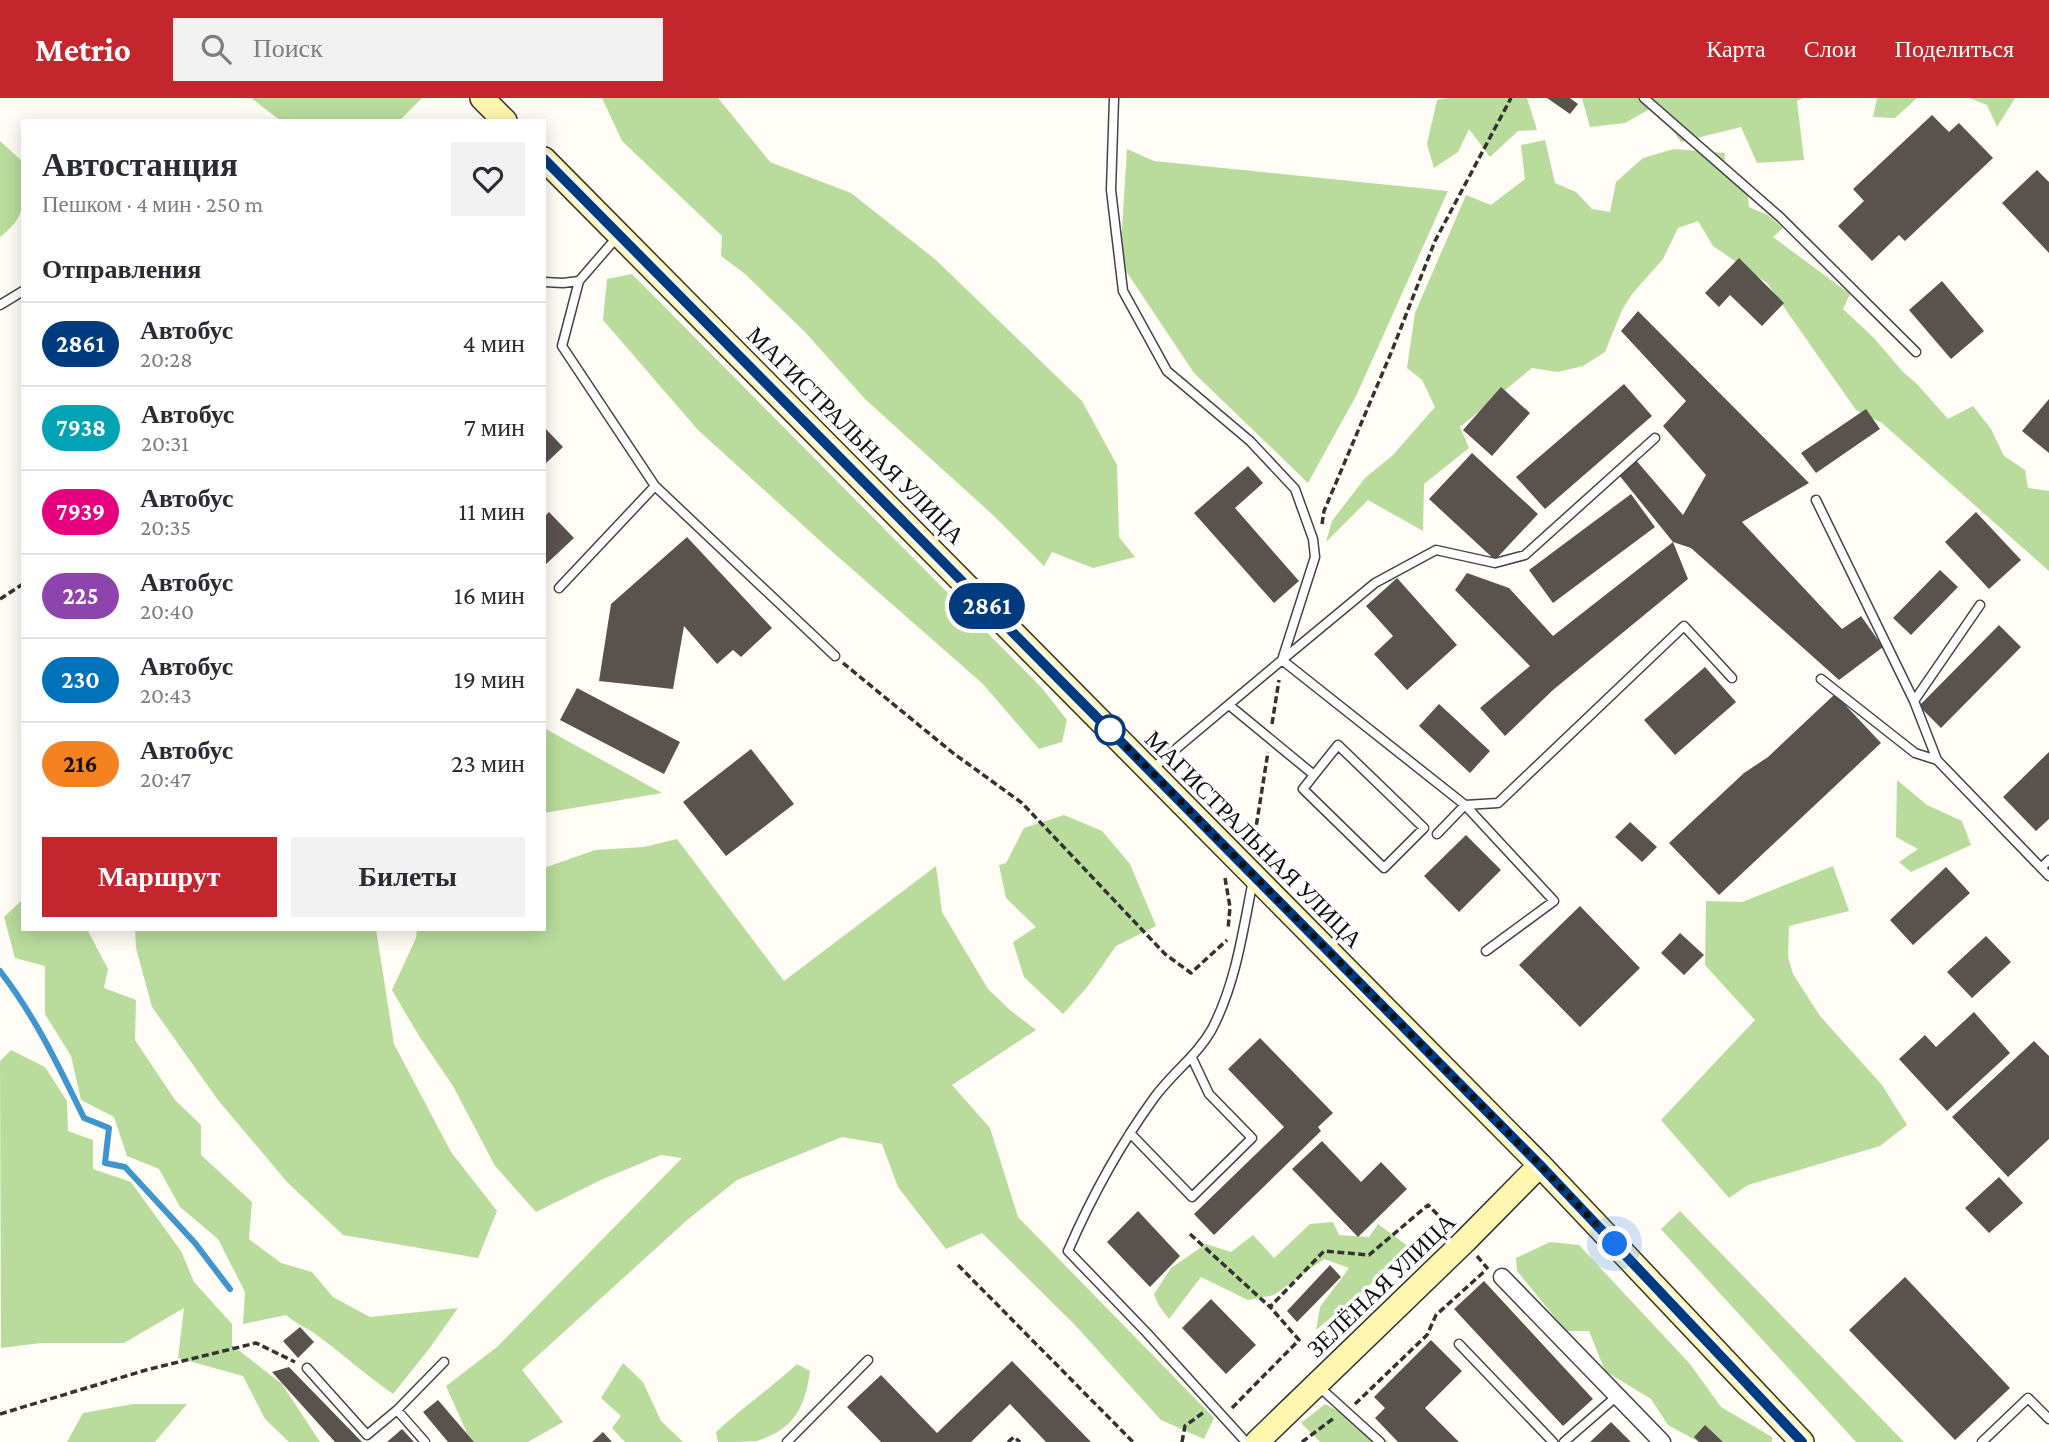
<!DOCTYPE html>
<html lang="ru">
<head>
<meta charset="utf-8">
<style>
  body { margin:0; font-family:"Crimson Pro",serif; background:#f2f2f3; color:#2b2b33; height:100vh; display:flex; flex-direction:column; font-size:26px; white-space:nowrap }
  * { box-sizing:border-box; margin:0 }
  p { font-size:23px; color:#7c7c81 }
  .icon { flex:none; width:38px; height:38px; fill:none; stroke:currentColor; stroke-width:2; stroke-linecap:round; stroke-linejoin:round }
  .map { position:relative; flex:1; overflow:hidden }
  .sheet { position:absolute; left:21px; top:21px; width:525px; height:812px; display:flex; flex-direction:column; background:#fff; border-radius:0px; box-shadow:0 4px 18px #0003 }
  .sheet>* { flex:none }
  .badge { padding:0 14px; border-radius:23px; font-size:24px; line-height:46px }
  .you { position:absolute; width:35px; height:35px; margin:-18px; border:5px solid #fff; border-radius:50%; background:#1a73e8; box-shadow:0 0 0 10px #1a73e833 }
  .map>.badge { position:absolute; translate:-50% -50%; box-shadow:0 0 0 4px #fff }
  h2 { padding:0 21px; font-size:26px; line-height:63px }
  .round { display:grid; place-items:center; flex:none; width:74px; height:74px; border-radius:0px; background:#f2f2f3 }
  .headline { display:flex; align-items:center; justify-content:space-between; height:119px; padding:0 21px }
  h1 { font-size:33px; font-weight:700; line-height:52px }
  .action { display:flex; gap:14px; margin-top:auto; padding:14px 21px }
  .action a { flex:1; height:80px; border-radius:0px; background:#c4262e; color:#fff; font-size:28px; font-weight:700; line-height:80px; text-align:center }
  .action a+a { background:#f2f2f3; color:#2b2b33 }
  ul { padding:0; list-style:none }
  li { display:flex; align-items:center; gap:21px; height:84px; padding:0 21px; border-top:2px solid #e1e1e2 }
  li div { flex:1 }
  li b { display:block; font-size:26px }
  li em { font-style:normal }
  li .badge { min-width:77px; font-weight:700; text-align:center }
  header { display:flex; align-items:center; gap:42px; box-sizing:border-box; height:98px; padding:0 35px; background:#c4262e; color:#fff }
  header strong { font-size:33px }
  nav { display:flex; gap:38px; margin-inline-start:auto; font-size:24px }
  .search { width:490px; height:63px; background:#f2f2f3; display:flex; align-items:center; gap:18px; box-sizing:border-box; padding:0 24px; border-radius:0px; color:#7c7c81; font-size:26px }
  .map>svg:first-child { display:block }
  .forest { fill:#b9dc9c }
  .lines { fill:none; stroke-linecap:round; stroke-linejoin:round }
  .stream { stroke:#3f96cf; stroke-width:6 }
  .building { fill:#5a524d }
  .lane-casing { stroke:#444; stroke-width:11 }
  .street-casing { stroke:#444; stroke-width:19 }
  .secondary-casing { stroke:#333; stroke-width:26 }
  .path { stroke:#333; stroke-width:3.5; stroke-dasharray:7 3.5; stroke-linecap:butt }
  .lane { stroke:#fff; stroke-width:8 }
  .street { stroke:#fff; stroke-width:16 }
  .secondary { stroke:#fff6b0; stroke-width:23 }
  .line-casing { stroke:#fff; stroke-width:16 }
  .line { stroke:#003b80; stroke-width:10 }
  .walk { stroke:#111; stroke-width:7; stroke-dasharray:0 12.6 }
  .stop-dot { fill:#fff; stroke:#003b80; stroke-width:3.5 }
  .labels { text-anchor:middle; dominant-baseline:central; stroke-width:7; stroke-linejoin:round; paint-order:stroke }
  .street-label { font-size:24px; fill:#111; stroke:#fff }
</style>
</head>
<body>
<header>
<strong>Metrio</strong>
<div class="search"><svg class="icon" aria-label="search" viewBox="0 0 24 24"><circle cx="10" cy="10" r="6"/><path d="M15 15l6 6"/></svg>Поиск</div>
<nav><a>Карта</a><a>Слои</a><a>Поделиться</a></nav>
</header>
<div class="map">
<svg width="2049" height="1344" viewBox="0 0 2049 1344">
  <rect width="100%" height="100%" fill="#fffdf5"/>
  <path class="forest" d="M251,0H422L399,23H281Z
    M602,0H718L770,64L851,95L936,162L1082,303L1117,367L1119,439L1135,459L1093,470L1052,454L1044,468L994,418L865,301L805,234L745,176L721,158L722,138L622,43Z
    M1448,0H1527L1537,32L1518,33L1490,59L1469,31L1458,54L1434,70L1427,46L1437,2Z
    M1582,0H1803L1797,3L1804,62L1757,65L1741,29L1681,44L1655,8L1625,25L1590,29Z
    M1877,0H1917L1895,20L1873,19Z
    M1969,0H2015L1997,29L1987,7Z
    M1545,42L1555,85L1576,94L1592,111L1610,114L1616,84L1643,60L1674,51L1725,55L1724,74L1747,90L1749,109L1768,117L1783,130L1773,139L1850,196L1843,211L1874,240L1903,274L1917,286L1948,321L1973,308L1991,331L2004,358L2025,372L2028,390L2049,393V473L1882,325L1856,312L1767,185L1713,148L1698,123L1678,130L1663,161L1632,196L1622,212L1605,254L1583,268L1558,274L1532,270L1460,329L1469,350L1424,386L1423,433L1368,402L1326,444L1332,423L1365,380L1393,357L1435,309L1422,282L1407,270L1415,215L1466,97L1491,107L1525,81L1521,47Z
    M0,43L23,64C23,99 30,116 0,139Z
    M1127,51L1154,63L1448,93L1357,296L1308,385L1194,275L1120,164Z
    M632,176L1042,590L1067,622L1062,644L1039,651L983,586L828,450L698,332L603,222L607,181Z
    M544,630L662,695L544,715Z
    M1897,682L1927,707L1962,723L1971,747L1911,774L1899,764L1918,751L1896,739Z
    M1064,717L1102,733L1130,766L1156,828L1116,848L1088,888L1063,916L1024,879L1013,844L1036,829L1006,800L999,767L1006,765L1024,730Z
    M677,741L784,883L936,768L942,814L988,891L1010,912L1036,932L952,987L990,1030L1018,1119L1214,1320L1204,1341L1161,1322L1075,1227L982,1135L946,1151L898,1089L882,1046L842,1039L737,1082L686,1123L522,1272L563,1324L528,1344H471L446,1288L497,1249L682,1060L661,1057L603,1081L536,1114L495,1068L453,988L419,938L392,892L416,840L417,831H544V770L595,752L644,749Z
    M1833,768L1849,813L1789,828L1788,859L1793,876L1820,918L1882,987L1907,1027L1880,1048L1748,1087L1729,1100L1661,1022L1755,922L1705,867L1706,803L1742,804Z
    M23,801V831H87L108,871L104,890L136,902L135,942L175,1002L201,1027V1057L252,1104L249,1141L281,1165L312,1174L333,1199L370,1219L458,1210L429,1251L393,1296C367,1278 344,1257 318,1238C308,1230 296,1226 286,1217L243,1226L245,1194L218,1141L180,1109L159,1071L127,1058L114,1019L81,1002L71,958L45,916V868L15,860L4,819Z
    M135,831H376L394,946L451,1054L497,1113L478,1160L343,1137L287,1084L218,1002L152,909L136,850Z
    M11,952L45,969L67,1003L68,1033L93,1042V1071L131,1084L181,1153L194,1184L232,1226V1247L282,1286L320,1344H289L265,1321L243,1278L178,1260L184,1210L124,1245H41L1,1250L0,963Z
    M1680,1113L1904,1344H1856L1661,1131Z
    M1333,1124L1339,1137L1369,1139L1378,1126L1412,1151L1316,1232L1320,1209L1349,1170L1324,1161L1274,1197L1248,1202L1201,1179L1169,1221L1159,1208L1154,1196L1171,1170L1206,1146L1231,1154L1253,1137L1274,1160L1310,1126Z
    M1550,1144L1579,1147L1690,1266L1721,1309L1772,1339V1344H1699L1668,1327L1651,1301L1605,1273L1589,1233H1566L1517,1173L1516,1160Z
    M623,1265L643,1284L661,1323L683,1344H625L612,1330L621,1318L601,1300Z
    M797,1266L810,1273C805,1310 794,1331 757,1343C746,1344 730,1344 718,1344L716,1334C742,1310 771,1290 797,1266Z
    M133,1306H187L155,1344H67L83,1315Z
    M1325,1306L1369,1329L1389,1344H1320L1301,1325Z"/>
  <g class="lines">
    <path class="stream" d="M0,873C35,918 59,969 84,1020L109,1030L105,1065L125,1069L195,1145L230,1191"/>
  </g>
  <path class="building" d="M1547,0H1570L1578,6L1570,16Z
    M1932,17L1949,34L1959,25L1993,60L1905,143L1899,137L1872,163L1838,128L1864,103L1853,91Z
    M2037,72L2049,84V155L2002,105Z
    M1739,160L1784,205L1762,228L1730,197L1719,209L1705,195Z
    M1942,183L1984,233L1951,261L1909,212Z
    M1638,213L1809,385L1742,424L1842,531L1861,518L1883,549L1839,582L1691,450L1673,444L1688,481L1553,592L1505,638L1480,610L1530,568L1455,492L1467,475L1509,490L1553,538L1673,444L1619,377L1635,361L1683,417L1706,377L1663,328L1686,303L1621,233Z
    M1624,286L1652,318L1545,411L1516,379Z
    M1501,289L1530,315L1492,358L1463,332Z
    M2049,301V355L2022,333Z
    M1866,311L1880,331L1816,375L1801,355Z
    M544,329L563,349L544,367Z
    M1472,355L1538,416L1495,462L1429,401Z
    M1248,368L1263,385L1235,410L1299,483L1274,505L1194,415Z
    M1631,396L1655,429L1553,505L1529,472Z
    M549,414L574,440L544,468V419Z
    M1976,414L2021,462L1989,491L1945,444Z
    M687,439L772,530L741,559L733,552L717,566L684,528L673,591L599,583L611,506Z
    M1940,472L1958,489L1911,537L1893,520Z
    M1397,480L1457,547L1407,592L1374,556L1393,538L1366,508Z
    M1999,527L2021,549L1941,630L1919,608Z
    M1705,569L1736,604L1675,657L1644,622Z
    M577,590L680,644L664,676L560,622Z
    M1835,596L1881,645L1719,797L1669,745L1744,675L1768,659Z
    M1439,606L1490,653L1470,675L1419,628Z
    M751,651L794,706L726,758L683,704Z
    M2049,654V721L2036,733L2003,699Z
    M1630,724L1657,749L1642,764L1615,739Z
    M1466,737L1501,772L1459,814L1424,778Z
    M1946,769L1970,795L1913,847L1890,822Z
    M1580,808L1640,870L1580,929L1519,867Z
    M1680,835L1704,857L1684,877L1661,855Z
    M1986,838L2011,864L1972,900L1947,874Z
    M1974,914L2010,955L1947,1013L1899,961L1925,937L1936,949Z
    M1260,940L1333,1015L1318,1029L1321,1033L1214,1137L1194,1116L1284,1029L1228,971Z
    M2034,943L2049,958V1041L2008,1079L1952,1019Z
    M1322,1043L1361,1084L1381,1064L1407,1091L1358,1139L1292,1071Z
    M1999,1079L2023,1105L1989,1135L1965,1110Z
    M1138,1113L1180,1158L1150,1189L1107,1144Z
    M1330,1167L1341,1179L1297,1224L1287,1213Z
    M1905,1179L2010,1290L1955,1342L1849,1232Z
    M1484,1183L1593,1301L1563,1328L1454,1211Z
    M1211,1201L1256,1247L1226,1276L1182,1230Z
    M300,1229L314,1244L298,1260L283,1243Z
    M1431,1242L1462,1273L1425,1310L1459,1344H1398L1375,1320L1385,1310L1374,1299Z
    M1012,1263L1091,1344H1046L1010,1306L971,1344H881L847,1309L881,1277L937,1335Z
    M289,1269L362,1344H335L272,1274Z
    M438,1302L474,1344H448L423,1314Z
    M1611,1324L1631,1344H1590Z
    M1705,1327L1723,1344H1699L1694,1339Z
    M402,1331L414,1344H387Z
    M603,1334L612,1344H592Z"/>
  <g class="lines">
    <g class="lane-casing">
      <path id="lane" d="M1114,0L1111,92L1123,193L1167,273L1250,343L1295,391L1313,441L1315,459L1282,562L1152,671
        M1644,0L1780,119L1916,254
        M544,184L563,185L579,183L618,138
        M0,207L23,193
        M1655,340L1525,457L1495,465L1436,452L1375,485L1282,562L1465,707L1498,705L1684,528L1732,580
        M655,388L835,558
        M1816,402L1914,603
        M559,490L655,388L562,248L579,183
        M1821,581L1915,655L1937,662L2049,778
        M1229,607L1314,677L1338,647L1424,730L1384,770L1303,691L1314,677
        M1937,662L1914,603L1980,507
        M1437,736L1465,707L1554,803L1486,853
        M2041,770L2049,762
        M1130,1035L1192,1099L1252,1040L1209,996L1192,960
        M1459,1246L1553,1344
        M307,1270L367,1337L397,1312L425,1344
        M1317,1287L1380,1344
        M397,1312L444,1264
        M787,1344L868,1262
        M1246,1344L1146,1234L1068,1153C1091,1100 1120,1047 1154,1000C1172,975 1197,958 1212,931C1236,885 1243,832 1253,782
        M1564,1344L1617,1298
        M1982,1344L2028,1300L2049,1321"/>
    </g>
    <g class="street-casing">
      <path id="street" d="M1502,1179L1662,1344"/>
    </g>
    <g class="secondary-casing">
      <path id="secondary" d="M482,0L505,23
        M544,61L1540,1067L1802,1344
        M1257,1344L1465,1143L1540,1067"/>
    </g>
    <path class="path" d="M1322,426L1324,413L1391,255L1435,143L1511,0
      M0,501L23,486
      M843,565L953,655L1022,705L1165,856L1191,875L1227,842
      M1272,626L1279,582
      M1250,746L1254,742L1268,654
      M1225,780L1230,809L1228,831
      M1190,1136L1270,1209L1324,1153L1369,1157L1428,1107L1451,1130
      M1477,1158L1488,1171
      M958,1167L1133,1344
      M1355,1306L1427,1237L1436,1217L1486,1172
      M1232,1310L1299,1242L1271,1210
      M0,1316L146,1272L256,1245L295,1264
      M1008,1344L1014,1339L1020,1344
      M1182,1344L1185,1328L1204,1314
      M1302,1344L1334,1320"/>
    <use href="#lane" class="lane"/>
    <use href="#street" class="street"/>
    <use href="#secondary" class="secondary"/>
  </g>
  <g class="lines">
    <g class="line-casing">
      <path id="line" d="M544,61L1540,1067L1802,1344"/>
    </g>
    <use href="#line" class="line"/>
    <path class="walk" d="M1110,632L1540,1067L1615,1146"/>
  </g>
  <circle class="stop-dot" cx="1110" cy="632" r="14"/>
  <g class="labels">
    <g class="street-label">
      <text transform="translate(856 337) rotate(45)">МАГИСТРАЛЬНАЯ УЛИЦА</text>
      <text transform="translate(1254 741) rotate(45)">МАГИСТРАЛЬНАЯ УЛИЦА</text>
      <text transform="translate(1381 1187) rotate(-44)">ЗЕЛЁНАЯ УЛИЦА</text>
    </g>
  </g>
</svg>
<div class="you" style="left:1615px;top:1146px"></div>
<b class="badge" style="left:987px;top:508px;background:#003b80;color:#fff">2861</b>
<section class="sheet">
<div class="headline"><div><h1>Автостанция</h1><p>Пешком · 4 мин · 250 m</p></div><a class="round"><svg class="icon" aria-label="heart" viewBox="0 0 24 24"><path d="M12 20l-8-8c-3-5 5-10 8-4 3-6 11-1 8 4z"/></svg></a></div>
<h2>Отправления</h2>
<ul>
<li><span class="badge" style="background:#003b80;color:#fff">2861</span><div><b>Автобус</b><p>20:28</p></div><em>4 мин</em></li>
<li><span class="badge" style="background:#00a3b4;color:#fff">7938</span><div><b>Автобус</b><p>20:31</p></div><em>7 мин</em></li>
<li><span class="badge" style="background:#e6007e;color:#fff">7939</span><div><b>Автобус</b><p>20:35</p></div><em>11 мин</em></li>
<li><span class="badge" style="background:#8e44ad;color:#fff">225</span><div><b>Автобус</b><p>20:40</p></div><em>16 мин</em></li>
<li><span class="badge" style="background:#0072bc;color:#fff">230</span><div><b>Автобус</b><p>20:43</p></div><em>19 мин</em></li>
<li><span class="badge" style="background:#f58220;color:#111">216</span><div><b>Автобус</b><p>20:47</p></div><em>23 мин</em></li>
</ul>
<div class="action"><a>Маршрут</a><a>Билеты</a></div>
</section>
</div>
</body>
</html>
